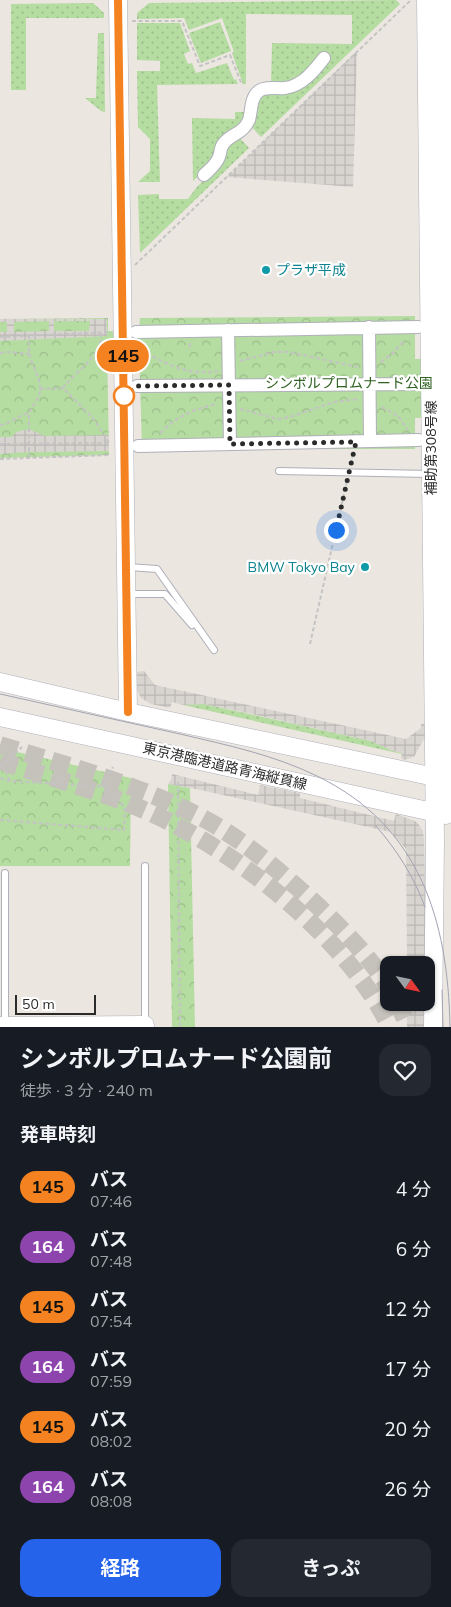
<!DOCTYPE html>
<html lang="ja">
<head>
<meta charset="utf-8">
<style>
  body { margin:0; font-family:Mulish,"Noto Sans JP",sans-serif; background:#242831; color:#f1f3f6; height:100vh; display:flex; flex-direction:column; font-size:19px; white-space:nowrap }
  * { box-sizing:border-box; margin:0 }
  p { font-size:16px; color:#9ea1a6 }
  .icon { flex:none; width:28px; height:28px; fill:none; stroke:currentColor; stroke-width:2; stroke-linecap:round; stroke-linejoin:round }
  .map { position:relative; height:1027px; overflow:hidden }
  .sheet { display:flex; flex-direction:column; background:#171b24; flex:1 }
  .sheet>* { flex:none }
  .badge { padding:0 10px; border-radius:16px; font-size:18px; line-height:32px }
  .needle { width:32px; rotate:123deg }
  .fabs { position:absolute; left:380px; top:956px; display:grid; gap:10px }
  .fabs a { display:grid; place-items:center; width:55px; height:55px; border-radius:10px; background:#171b24; box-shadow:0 1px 4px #0004; font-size:25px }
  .scale { position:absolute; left:15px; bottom:12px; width:81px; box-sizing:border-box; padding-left:5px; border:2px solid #2b2b2b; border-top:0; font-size:14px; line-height:18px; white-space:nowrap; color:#2b2b2b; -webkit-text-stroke:4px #fff; paint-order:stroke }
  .you { position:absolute; width:25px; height:25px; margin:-12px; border:4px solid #fff; border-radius:50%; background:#1a73e8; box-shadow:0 0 0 8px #1a73e833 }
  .map>.badge { position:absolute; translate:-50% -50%; box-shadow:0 0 0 2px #fff }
  h2 { padding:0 20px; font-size:19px; line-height:45px }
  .round { display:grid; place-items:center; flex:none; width:52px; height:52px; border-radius:15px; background:#242831 }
  .summary { display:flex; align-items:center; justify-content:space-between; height:85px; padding:0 20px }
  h1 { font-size:24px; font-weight:700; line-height:38px }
  .action { display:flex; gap:10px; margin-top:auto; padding:10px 20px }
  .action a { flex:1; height:58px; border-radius:15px; background:#2563eb; color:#fff; font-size:20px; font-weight:700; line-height:58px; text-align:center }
  .action a+a { background:#242831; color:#f1f3f6 }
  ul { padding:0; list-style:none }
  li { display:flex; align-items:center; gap:15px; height:60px; padding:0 20px }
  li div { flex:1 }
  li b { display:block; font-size:19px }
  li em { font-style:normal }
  li .badge { min-width:55px; font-weight:700; text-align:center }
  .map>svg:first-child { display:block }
  .grass { fill:url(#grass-dots) }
  .park { fill:url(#park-crowns) }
  .plaza { fill:url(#plaza-grid); fill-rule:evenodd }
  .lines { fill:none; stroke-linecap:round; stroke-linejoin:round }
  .secondary-tunnel { stroke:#c5c1bb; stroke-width:18; stroke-dasharray:18 9; stroke-linecap:butt }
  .lane-casing { stroke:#afb0ba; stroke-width:8 }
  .street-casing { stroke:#afb0ba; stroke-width:14 }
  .secondary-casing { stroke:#afb0ba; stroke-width:19 }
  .path { stroke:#c4c4c4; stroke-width:2; stroke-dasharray:4 2.5; stroke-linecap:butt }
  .lane { stroke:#fff; stroke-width:6 }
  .street { stroke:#fff; stroke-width:12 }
  .secondary { stroke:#fff; stroke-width:18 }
  .tram { stroke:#a2a4b3; stroke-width:1 }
  .line-casing { stroke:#fff; stroke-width:11 }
  .line { stroke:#f58220; stroke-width:8 }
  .walk { stroke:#2b2b2b; stroke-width:5; stroke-dasharray:0 9 }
  .culture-dot { fill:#0f9aa8; stroke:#fff; stroke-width:2 }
  .stop-dot { fill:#fff; stroke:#f58220; stroke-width:2.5 }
  .labels { text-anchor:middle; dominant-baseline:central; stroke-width:4.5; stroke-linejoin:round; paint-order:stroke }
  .culture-label { font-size:14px; fill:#0d838f; stroke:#fff; text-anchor:start }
  .park-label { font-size:14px; fill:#2f6122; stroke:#fff }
  .street-label { font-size:14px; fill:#2b2b2b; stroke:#fff }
</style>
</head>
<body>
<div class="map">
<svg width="451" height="1027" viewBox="0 0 451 1027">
  <defs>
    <pattern id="grass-dots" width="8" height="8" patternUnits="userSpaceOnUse" patternTransform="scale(1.25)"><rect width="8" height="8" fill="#b5dca1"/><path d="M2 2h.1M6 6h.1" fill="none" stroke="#9cbd8b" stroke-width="1.8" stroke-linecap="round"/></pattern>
    <pattern id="park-crowns" width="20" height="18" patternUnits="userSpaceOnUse" patternTransform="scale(1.25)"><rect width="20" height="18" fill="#b5dca1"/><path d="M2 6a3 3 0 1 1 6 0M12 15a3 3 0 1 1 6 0" fill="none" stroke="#9cbd8b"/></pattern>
    <pattern id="plaza-grid" width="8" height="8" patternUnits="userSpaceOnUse" patternTransform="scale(1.25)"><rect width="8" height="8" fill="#d8d5d1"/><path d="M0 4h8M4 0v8" fill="none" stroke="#bab7b4"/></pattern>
  </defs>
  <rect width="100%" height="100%" fill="#ebe6df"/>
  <path class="grass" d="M396,0L400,4L261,137L249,124L256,98L303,78L271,85L272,43L352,44V15L246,14V84H243L232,53L234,52L222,18L189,30L184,18L137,19V13L149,3Z
    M93,3L104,13V18H26V90H11V4Z
    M220,22L231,51L201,63L189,33Z
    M137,23H180L190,51L184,54L188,64L192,63L196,73L227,63L234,80L236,79L238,84L157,85L160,182H138L150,171V139L138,127L137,71H160V61L137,60Z
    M98,33H104L105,112L101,111L85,98H96Z
    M235,112H246L245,120L216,159L193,181L192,118L235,119Z
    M238,136L249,148L140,253L138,195L159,194V199H188L196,188L204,180L222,152Z
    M204,704L371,741L393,751L402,753V754L183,705Z"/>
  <path class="park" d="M415,316V359L451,358V417L415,418V449H142L139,343L107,344L109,455L0,458V319L108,318V331L139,332L140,318Z
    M0,748L131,778L130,866H0Z
    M168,784L190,788L195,1027H172Z"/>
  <path class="plaza" d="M357,51L353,187L227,177Z
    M0,319H107V336L0,341V332H7V322H0ZM54,321H90L89,331H54ZM14,322L49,321V331L14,332Z
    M24,430H31L45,436L109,435V451L28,452L0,454V437H11L17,432Z
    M144,671L155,685L406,739L421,728V724L425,723L426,735L414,757L404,760L401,758L402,753L393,751L371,741L252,714L204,704L183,705L172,702L170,708L151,704L141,698L135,686L136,672Z
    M172,774L258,795L260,785L300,793V798L394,821L396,814L417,822L423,831L424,840L426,965H407L406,849L391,832L191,788L168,784L171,780Z
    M407,1003H426L427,1027H407Z"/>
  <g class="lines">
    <path class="secondary-tunnel" d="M0,745C65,765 132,783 193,813C240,836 281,872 320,908C345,932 371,958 389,988
      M0,761C48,777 98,790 144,810C235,849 347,937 390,1027
      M397,1002L409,1027"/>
    <g class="lane-casing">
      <path id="lane" d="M279,471L430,474
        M128,567L157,569L214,650
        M128,594H165L192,625
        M145,866V1025
        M5,873V1024"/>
    </g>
    <g class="street-casing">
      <path id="street" d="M204,175C209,170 216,165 219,157C221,152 220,147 224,143C232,133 243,134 249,120C252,110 250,98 259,91C266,86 277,89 285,88C302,86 314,71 324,58
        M369,327L370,441
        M228,330L230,444
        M136,332L418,327
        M137,386L418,384
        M138,446L419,440"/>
    </g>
    <g class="secondary-casing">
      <path id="secondary" d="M118,0L128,712
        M426,0L435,842L433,1027
        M442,0L447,327L451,809
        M0,682L128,712L444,779
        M0,717L446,815
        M0,1026L145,1025"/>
    </g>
    <path class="path" d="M132,21H182L200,66L230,55L242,85
      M135,265L411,0
      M101,333C102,358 76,370 63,388L93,418L109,443
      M0,337L110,332
      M190,343V350
      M136,346C161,362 187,377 218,371
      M0,353L7,352L30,354
      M240,361L274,352H289L357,367
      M381,362L392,354L405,340
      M40,389L63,388
      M382,407L398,416L408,430
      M240,409L278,419L290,417L334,402L359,399
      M0,425C11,424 18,415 29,413C32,407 36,402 39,396C43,382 35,372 31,360C28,352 29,345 29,336
      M160,433C176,417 195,408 217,404
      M0,444L108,443
      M29,458V413
      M0,459L110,455
      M351,464L353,454
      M310,644L347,481
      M0,765H3L22,747
      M3,765L10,781
      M0,778L10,781L103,786L113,767
      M178,782L180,1027
      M0,820L124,830L125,807L103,786"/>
    <use href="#lane" class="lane"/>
    <use href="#street" class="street"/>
    <use href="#secondary" class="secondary"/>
    <path class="tram" d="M0,694C60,707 120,721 180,734C227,745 274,755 317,776C420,826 448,920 450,1027
      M376,826C397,850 414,877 425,907
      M442,990L443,1027"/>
  </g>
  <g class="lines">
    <g class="line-casing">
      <path id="line" d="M118,0L128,712"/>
    </g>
    <use href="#line" class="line"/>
    <path class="walk" d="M124,396L137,386L229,385L230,444L356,442L336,530"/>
  </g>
  <g class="culture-dot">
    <circle cx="266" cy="270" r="5"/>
    <circle cx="365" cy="567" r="5"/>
  </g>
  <circle class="stop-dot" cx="124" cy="396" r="10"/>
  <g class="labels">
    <g class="culture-label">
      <text x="276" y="270">プラザ平成</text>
      <text x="355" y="567" text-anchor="end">BMW Tokyo Bay</text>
    </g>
    <g class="park-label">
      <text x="349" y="383">シンボルプロムナード公園</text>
    </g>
    <g class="street-label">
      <text transform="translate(431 448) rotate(-90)">補助第308号線</text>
      <text transform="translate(225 766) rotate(13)">東京港臨港道路青海縦貫線</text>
    </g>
  </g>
</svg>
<div class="fabs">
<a><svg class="needle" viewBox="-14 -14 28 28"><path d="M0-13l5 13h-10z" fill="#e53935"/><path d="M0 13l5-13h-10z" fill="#9ea1a6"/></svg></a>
</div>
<div class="scale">50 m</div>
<div class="you" style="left:336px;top:530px"></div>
<b class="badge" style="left:123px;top:356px;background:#f58220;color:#111">145</b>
</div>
<section class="sheet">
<div class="summary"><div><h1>シンボルプロムナード公園前</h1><p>徒歩 · 3 分 · 240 m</p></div><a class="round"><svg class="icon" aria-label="heart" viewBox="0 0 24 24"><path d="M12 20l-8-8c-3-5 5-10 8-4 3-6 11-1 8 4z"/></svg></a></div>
<h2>発車時刻</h2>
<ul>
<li><span class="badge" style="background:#f58220;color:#111">145</span><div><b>バス</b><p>07:46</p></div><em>4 分</em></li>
<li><span class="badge" style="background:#8e44ad;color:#fff">164</span><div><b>バス</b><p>07:48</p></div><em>6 分</em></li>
<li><span class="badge" style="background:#f58220;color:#111">145</span><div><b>バス</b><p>07:54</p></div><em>12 分</em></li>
<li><span class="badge" style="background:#8e44ad;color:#fff">164</span><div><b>バス</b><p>07:59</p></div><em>17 分</em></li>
<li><span class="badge" style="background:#f58220;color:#111">145</span><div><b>バス</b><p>08:02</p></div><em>20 分</em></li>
<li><span class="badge" style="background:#8e44ad;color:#fff">164</span><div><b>バス</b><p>08:08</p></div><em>26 分</em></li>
</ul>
<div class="action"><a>経路</a><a>きっぷ</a></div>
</section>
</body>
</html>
